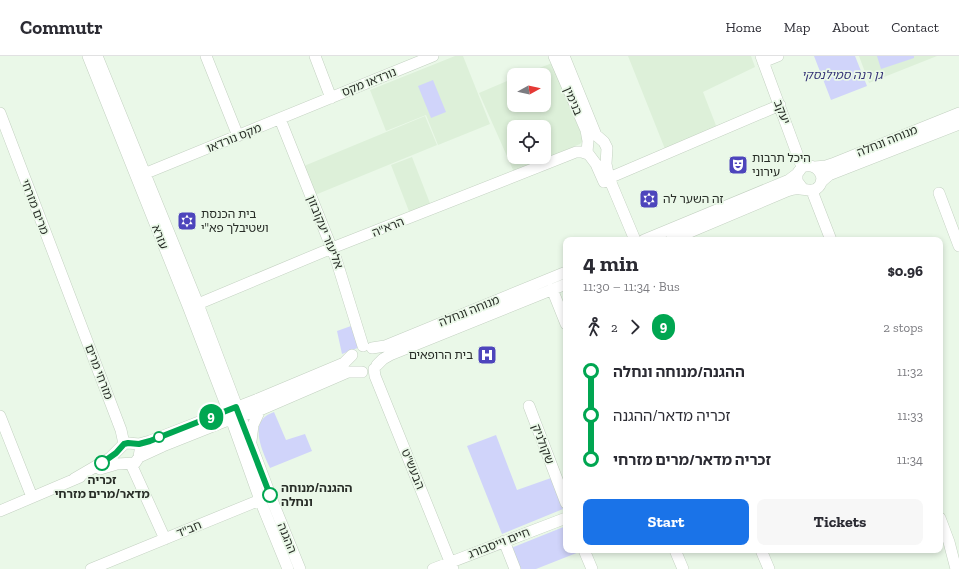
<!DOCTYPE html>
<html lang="en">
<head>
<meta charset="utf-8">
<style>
  body { margin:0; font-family:"Zilla Slab","Noto Sans Hebrew",serif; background:#f7f7f7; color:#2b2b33; height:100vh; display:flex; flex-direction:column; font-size:15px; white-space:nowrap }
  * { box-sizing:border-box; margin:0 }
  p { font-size:13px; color:#7c7c81 }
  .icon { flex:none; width:22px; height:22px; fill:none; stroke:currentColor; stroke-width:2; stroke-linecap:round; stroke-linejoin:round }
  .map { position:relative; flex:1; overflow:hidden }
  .details { position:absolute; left:563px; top:181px; width:380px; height:316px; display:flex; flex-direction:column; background:#fff; border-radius:8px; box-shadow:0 2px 6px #0003 }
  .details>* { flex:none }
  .badge { padding:0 8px; border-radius:13px; font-size:14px; line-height:26px }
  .needle { width:26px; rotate:82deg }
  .fabs { position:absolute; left:507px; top:12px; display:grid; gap:8px }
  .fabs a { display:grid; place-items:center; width:44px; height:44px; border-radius:8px; background:#fff; box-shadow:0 2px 6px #0003; font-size:20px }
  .map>.badge { position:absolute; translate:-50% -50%; box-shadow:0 0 0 2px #fff }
  .legs { display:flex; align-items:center; gap:6px; height:44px; padding:0 20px; font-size:13px }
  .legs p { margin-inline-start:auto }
  .overview { display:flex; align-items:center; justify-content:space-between; height:68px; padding:0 20px }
  h1 { font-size:22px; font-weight:700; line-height:30px }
  .action { display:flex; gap:8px; margin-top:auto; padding:8px 20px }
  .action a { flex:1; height:46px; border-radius:8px; background:#1a73e8; color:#fff; font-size:16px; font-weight:700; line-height:46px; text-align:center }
  .action a+a { background:#f7f7f7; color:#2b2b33 }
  ul { padding:0 20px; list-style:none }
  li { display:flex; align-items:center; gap:14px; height:44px; font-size:15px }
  li i { display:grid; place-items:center; width:6px; height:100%; margin:0 5px; background:currentColor }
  li i::after { content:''; width:10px; height:10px; margin:-5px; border:3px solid; border-radius:50%; background:#fff }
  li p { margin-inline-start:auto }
  li:first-child i { background:linear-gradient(#0000 50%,currentColor 0) }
  li:last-child i { background:linear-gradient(currentColor 50%,#0000 0) }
  header { display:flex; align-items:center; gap:24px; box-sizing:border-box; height:56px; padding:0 20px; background:#fff; border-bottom:1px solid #e1e1e2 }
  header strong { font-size:19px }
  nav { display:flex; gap:22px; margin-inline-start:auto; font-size:14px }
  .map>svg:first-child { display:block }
  .built { fill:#ddf0d9; fill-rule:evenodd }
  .park { fill:#d0d4fa }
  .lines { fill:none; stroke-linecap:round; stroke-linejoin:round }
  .minor-casing { stroke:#c3d1c1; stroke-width:12 }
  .minor { stroke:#fff; stroke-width:11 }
  .line-1-casing { stroke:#fff; stroke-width:9 }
  .line-1 { stroke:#00a651; stroke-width:6 }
  .stop-1-dot { fill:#fff; stroke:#00a651; stroke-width:2 }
  .labels { text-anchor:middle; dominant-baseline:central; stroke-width:3.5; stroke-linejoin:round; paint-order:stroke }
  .park-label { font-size:12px; font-style:italic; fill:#343276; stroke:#eaf8e8 }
  .street-label { font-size:12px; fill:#282d27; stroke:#eaf8e8 }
  .poi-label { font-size:12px; fill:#282d27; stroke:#eaf8e8; text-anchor:start }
  .stop-label { font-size:12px; font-weight:bold; fill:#282d27; stroke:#eaf8e8 }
</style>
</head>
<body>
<header>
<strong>Commutr</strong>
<nav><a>Home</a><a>Map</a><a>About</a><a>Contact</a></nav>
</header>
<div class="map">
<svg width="959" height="513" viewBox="0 0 959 513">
  <rect width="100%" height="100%" fill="#eaf8e8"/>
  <path class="built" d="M455,0H463L490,68L438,89L426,59L386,75L370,34Z
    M628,0H751L755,11L703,36L717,72L665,93Z
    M859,0H937L869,27Z
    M552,7L584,84L580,88L514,116L479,37L514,22V49H544V19H522ZM514,71H544V101H514Z
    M425,60L437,89L315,139L304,110Z
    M412,101L433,155L412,163L391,109Z"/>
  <path class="park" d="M814,0H855L867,30L831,44Z
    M877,0H914V2L881,13Z
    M433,24L446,56L431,62L418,30Z
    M351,270L360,291L342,298L337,275Z
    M274,356L286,384L305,378L312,395L270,412C264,399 250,371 266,360C268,358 272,357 274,356Z
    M496,379L517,434L551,422L563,453L502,478L467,390Z
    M566,470V494H579V496L536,513H514L506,494Z"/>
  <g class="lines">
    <g class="minor-casing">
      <path id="minor" d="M88,0L188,250L228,354L260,444L288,513
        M97,0L198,248L274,449L300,513
        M206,0L238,80
        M315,0L331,42
        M554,0L586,74L588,85L587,96L596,108L604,126
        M564,0L596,79L604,86L607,92L606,108L609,122L635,184
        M761,0L802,111
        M763,6L778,0
        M0,57L121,374L124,388
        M280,63L336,203L363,290
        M815,111L826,110L832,108L959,57
        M139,120L433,0
        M609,122L780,49
        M821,126L829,119L959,68
        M812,135L831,184
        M939,137L959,190
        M644,184L789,124L797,118
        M671,184L787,135C792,133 796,132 800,133C806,133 810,136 816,133C829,124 818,105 802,111L797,118V125L803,133
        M552,233L566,268
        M191,249L198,248L332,192L576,96H582L588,98
        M372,292L385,290L566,216
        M377,309L383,303L390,299L566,228
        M374,313L375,320L453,513
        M529,350L566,447
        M0,360L32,441
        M251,385L253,369L260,354
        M139,401L163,390L231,363L260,354L348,316H362
        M131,408L165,483
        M100,413L117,408L135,407L139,401L140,395
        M74,423L110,402L124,388L128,387L139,388L150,385L258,343L344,307L352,299
        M0,455L80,421
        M940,462L949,486L956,513
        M504,485L515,513
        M584,494L592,513
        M675,494L683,513
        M761,494L769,513
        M91,513L260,444
        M433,513L566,462"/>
    </g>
    <use href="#minor" class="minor"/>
  </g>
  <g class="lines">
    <g class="line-1-casing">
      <path id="line-1" d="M102,407L116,397L124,388L128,387L139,388L150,385L236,351L270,439"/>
    </g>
    <use href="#line-1" class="line-1"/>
  </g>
  <defs>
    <g id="theatre-square" transform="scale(1)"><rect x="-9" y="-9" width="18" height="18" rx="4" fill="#4d45bc" stroke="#eaf8e8"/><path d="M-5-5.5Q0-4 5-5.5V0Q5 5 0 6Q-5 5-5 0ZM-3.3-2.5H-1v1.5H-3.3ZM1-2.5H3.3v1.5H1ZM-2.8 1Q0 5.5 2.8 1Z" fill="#fff"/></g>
    <g id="synagogue-square" transform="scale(1)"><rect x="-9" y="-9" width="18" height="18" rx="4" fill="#4d45bc" stroke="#eaf8e8"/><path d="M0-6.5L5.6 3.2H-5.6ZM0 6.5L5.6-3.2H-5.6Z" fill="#fff"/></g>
    <g id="hospital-square" transform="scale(1)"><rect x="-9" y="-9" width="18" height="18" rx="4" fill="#4d45bc" stroke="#eaf8e8"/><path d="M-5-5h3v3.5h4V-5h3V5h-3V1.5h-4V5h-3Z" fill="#fff"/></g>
  </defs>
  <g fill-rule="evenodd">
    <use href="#theatre-square" x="738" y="109"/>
    <use href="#synagogue-square" x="649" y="143"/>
    <use href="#synagogue-square" x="187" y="165"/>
    <use href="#hospital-square" x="487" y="299"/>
  </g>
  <g class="stop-1-dot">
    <circle cx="159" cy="381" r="5"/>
    <circle cx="102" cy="407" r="7"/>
    <circle cx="270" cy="439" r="7"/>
  </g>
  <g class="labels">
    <g class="park-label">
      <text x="842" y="19">גן רנה סמילנסקי</text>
    </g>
    <g class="street-label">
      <text transform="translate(369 26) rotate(-22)">נורדאו מקס</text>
      <text transform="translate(573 45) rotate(67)">בנימין</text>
      <text transform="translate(782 56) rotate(69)">יעקב</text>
      <text transform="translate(234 82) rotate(-22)">מקס נורדאו</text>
      <text transform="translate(887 85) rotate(-22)">מנוחה ונחלה</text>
      <text transform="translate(35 151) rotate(69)">מרים מזרחי</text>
      <text transform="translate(388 171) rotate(-22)">הרא"ה</text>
      <text transform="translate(325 176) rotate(68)">אליעזר יעקובזון</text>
      <text transform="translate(160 181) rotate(69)">עזרא</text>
      <text transform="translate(469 255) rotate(-22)">מנוחה ונחלה</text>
      <text transform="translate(99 316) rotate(69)">מזרחי מרים</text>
      <text transform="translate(543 388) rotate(69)">שקולניק</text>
      <text transform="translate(413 413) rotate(68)">הבעש"ט</text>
      <text transform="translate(189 473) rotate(-22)">חב"ד</text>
      <text transform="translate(287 482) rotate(68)">ההגנה</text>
      <text transform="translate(499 487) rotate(-21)">חיים וייסבורג</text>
    </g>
    <g class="poi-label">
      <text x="752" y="102">היכל תרבות<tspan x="752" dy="14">עירוני</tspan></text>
      <text x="663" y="143">זה השער לה</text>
      <text x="201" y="158">בית הכנסת<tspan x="201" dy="14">ושטיבלך פא"י</tspan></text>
      <text x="473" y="299" text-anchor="end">בית הרופאים</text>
    </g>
    <g class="stop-label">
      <text x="102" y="424">זכריה<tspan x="102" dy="14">מדאר/מרים מזרחי</tspan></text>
      <text x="281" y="432" text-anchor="start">ההגנה/מנוחה<tspan x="281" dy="14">ונחלה</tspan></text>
    </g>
  </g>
</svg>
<div class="fabs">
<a><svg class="needle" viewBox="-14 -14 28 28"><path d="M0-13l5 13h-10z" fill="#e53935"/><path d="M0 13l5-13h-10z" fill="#7c7c81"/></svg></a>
<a><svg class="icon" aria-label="locate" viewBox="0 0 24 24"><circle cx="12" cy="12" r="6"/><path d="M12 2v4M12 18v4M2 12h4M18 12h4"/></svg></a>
</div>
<b class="badge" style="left:211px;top:361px;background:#00a651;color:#fff">9</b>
<section class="details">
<div class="overview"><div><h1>4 min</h1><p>11:30 – 11:34 · Bus</p></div><b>$0.96</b></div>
<div class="legs"><svg class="icon" aria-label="walk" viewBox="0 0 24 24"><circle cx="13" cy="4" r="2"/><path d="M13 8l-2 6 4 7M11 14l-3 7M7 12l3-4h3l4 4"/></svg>2<svg class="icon" aria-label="forward" viewBox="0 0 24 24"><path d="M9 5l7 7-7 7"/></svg><b class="badge" style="background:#00a651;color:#fff">9</b><p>2 stops</p></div>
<ul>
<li><i style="color:#00a651"></i><b>ההגנה/מנוחה ונחלה</b><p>11:32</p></li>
<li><i style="color:#00a651"></i><span>זכריה מדאר/ההגנה</span><p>11:33</p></li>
<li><i style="color:#00a651"></i><b>זכריה מדאר/מרים מזרחי</b><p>11:34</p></li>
</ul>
<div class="action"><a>Start</a><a>Tickets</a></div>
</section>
</div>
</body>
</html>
